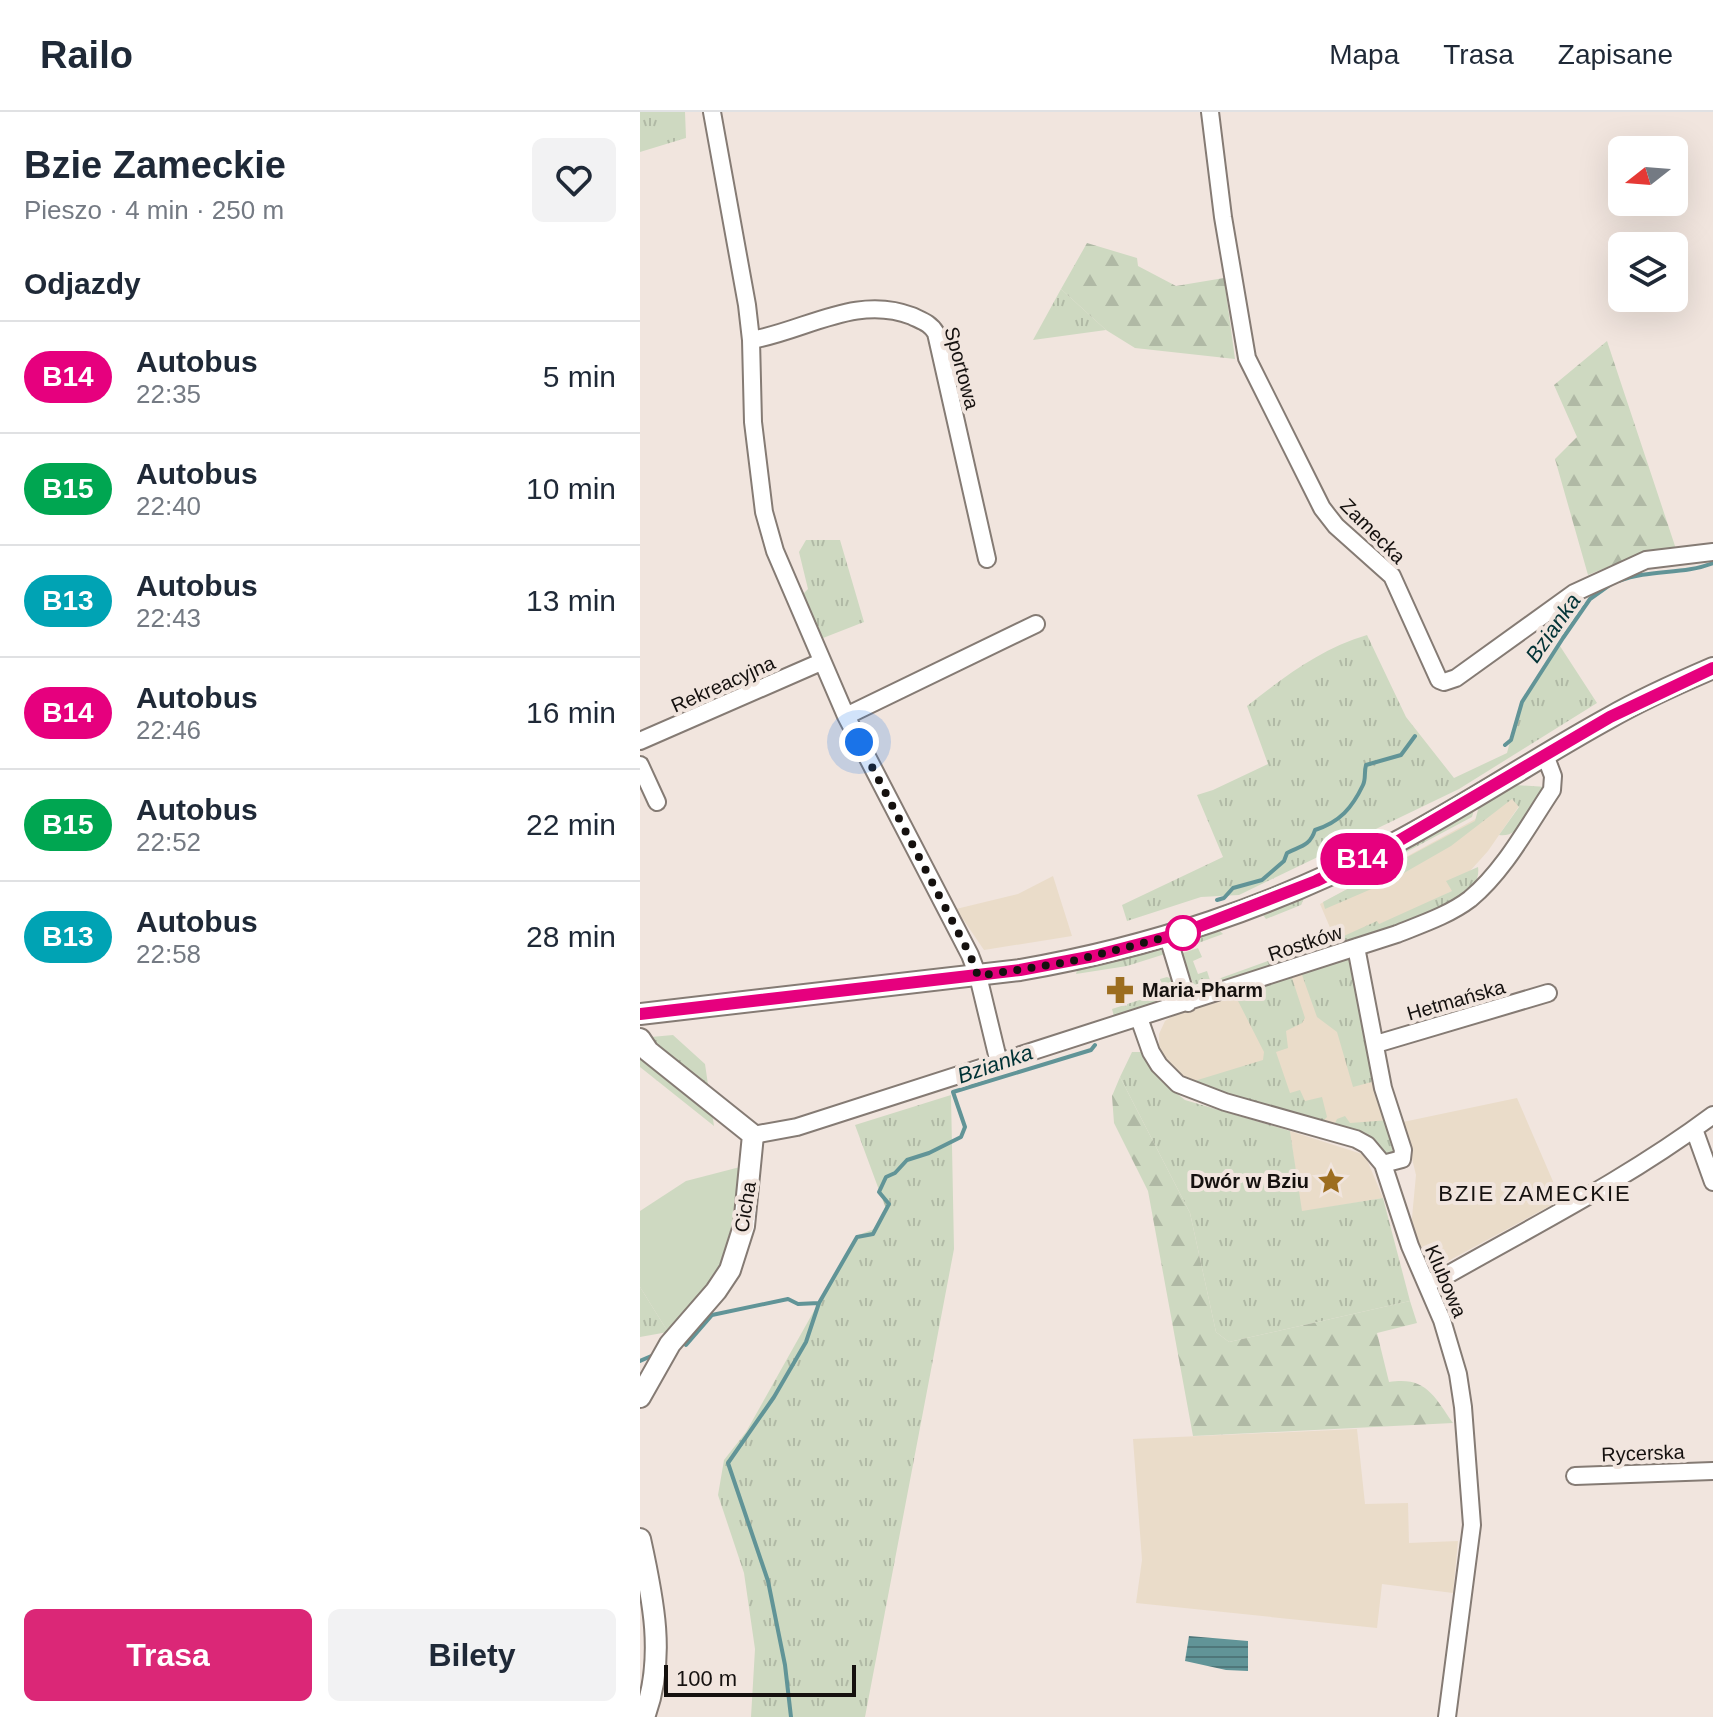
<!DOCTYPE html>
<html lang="pl">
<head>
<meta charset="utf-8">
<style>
  body { margin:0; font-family:Helvetica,sans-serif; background:#f2f2f3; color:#1f2937; height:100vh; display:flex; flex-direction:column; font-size:30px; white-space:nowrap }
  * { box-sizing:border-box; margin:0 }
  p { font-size:26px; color:#747a83 }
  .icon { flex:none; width:44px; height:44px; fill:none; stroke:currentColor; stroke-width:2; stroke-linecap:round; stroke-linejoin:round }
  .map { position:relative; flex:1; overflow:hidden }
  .drawer { display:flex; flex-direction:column; background:#fff; width:640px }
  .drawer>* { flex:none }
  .badge { padding:0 16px; border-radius:26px; font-size:28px; line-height:52px }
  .needle { width:52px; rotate:253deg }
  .controls { position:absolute; left:968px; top:24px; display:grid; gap:16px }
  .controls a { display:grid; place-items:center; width:80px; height:80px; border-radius:12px; background:#fff; box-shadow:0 8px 32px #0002; font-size:40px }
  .scale { position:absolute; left:24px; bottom:20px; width:192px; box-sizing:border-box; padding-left:8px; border:4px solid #15110f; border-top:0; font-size:22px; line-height:28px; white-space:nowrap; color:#15110f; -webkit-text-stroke:6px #f1e5de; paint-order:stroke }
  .you { position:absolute; width:40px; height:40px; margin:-20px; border:6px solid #fff; border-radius:50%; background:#1a73e8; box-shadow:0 0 0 12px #1a73e833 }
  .map>.badge { position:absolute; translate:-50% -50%; box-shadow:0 0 0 4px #fff }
  h2 { padding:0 24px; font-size:30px; line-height:72px }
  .round { display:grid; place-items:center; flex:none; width:84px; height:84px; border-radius:12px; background:#f2f2f3 }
  .overview { display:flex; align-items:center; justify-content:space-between; height:136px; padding:0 24px }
  h1 { font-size:38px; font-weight:800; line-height:60px }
  .button { display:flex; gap:16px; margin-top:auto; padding:16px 24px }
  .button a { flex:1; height:92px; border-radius:12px; background:#db2777; color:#fff; font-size:32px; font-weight:800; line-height:92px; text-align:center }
  .button a+a { background:#f2f2f3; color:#1f2937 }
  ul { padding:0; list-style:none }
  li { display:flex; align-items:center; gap:24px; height:112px; padding:0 24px; border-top:2px solid #e0e1e3 }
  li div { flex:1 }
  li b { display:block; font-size:30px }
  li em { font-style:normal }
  li .badge { min-width:88px; font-weight:700; text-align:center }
  header { display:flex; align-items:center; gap:48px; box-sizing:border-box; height:112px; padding:0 40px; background:#fff; border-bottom:2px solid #e0e1e3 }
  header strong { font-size:38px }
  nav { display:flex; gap:44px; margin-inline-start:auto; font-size:28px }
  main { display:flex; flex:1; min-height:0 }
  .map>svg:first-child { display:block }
  .commercial { fill:#eadcc9 }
  .grass { fill:url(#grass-tufts) }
  .forest { fill:url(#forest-firs) }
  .pitch { fill:#ced9c1 }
  .water { fill:url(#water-rules) }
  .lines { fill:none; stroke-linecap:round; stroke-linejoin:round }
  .stream { stroke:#619497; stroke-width:4 }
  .minor-casing { stroke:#857b74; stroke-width:20 }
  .tertiary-casing { stroke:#857b74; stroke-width:24 }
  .minor { stroke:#fff; stroke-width:16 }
  .tertiary { stroke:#fff; stroke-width:20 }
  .line-casing { stroke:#fff; stroke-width:18 }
  .line { stroke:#e6007e; stroke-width:12 }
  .walk { stroke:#15110f; stroke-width:8; stroke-dasharray:0 14.4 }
  .stop-dot { fill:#fff; stroke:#e6007e; stroke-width:4 }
  .labels { text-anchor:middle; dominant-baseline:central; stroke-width:8; stroke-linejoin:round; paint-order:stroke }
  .street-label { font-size:20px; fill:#15110f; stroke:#f1e5de }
  .poi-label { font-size:20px; font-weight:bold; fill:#15110f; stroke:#f1e5de; text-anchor:start }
  .water-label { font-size:22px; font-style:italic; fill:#003235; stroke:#f1e5de }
  .neighbourhood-label { font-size:22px; letter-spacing:2px; fill:#15110f; stroke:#f1e5de }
</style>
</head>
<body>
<header>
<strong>Railo</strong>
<nav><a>Mapa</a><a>Trasa</a><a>Zapisane</a></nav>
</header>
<main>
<section class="drawer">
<div class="overview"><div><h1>Bzie Zameckie</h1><p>Pieszo · 4 min · 250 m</p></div><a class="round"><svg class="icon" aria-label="heart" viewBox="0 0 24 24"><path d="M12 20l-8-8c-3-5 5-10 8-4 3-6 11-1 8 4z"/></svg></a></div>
<h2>Odjazdy</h2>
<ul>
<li><span class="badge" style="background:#e6007e;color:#fff">B14</span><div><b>Autobus</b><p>22:35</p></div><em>5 min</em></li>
<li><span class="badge" style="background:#00a651;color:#fff">B15</span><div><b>Autobus</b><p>22:40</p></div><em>10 min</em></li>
<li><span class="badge" style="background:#00a3b4;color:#fff">B13</span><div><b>Autobus</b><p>22:43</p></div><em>13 min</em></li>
<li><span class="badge" style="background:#e6007e;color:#fff">B14</span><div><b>Autobus</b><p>22:46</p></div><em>16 min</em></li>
<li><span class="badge" style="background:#00a651;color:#fff">B15</span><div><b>Autobus</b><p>22:52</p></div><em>22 min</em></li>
<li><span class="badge" style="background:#00a3b4;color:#fff">B13</span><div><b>Autobus</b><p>22:58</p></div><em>28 min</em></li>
</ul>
<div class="button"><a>Trasa</a><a>Bilety</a></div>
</section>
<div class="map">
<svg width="1073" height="1605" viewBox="0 0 1073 1605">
  <defs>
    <pattern id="grass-tufts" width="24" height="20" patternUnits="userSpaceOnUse" patternTransform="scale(2)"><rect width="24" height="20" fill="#ced9c1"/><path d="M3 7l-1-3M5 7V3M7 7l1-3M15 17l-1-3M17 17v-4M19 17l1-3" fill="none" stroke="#b0b9a5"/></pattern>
    <pattern id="forest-firs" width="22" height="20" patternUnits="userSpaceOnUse" patternTransform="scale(2)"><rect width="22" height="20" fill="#ced9c1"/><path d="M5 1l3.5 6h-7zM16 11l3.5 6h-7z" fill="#b0b9a5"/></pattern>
    <pattern id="water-rules" width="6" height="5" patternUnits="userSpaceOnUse" patternTransform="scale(2)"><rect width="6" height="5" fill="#619497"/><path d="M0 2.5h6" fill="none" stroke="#4f777a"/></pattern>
  </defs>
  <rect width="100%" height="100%" fill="#f1e5de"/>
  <path class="commercial" d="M872,687L879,694L848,739L812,779L772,799L707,825H694L680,792Z
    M413,764L432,824L344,838L316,797L378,782Z
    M709,845L750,1008L746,1044L731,1027L551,973L529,955L519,940V922L525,909L541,899Z
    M877,986L921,1088L797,1155L784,1150L771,1116L776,1063L763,1010Z
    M650,1019L725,1043L743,1086L661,1100Z
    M717,1317L725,1392L768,1391L769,1431L818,1429L813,1481L742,1472L737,1516L496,1491L502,1448L493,1327Z"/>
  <path class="grass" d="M0,0H45L46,26L0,40Z
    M421,177L466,218L393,228Z
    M166,428H200L224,510L183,526L163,482L168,477L159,440Z
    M727,523L766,605L814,666L867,641L880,591L918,531L957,591L819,677L599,783L561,785L487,809L482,793L583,745L557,683L573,678L628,652L607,594C644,565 680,537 727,523Z
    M875,673L907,675C896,692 882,727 859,723L879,695L872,687L811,734L750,769L685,797L683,790L835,709L839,694Z
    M836,691L832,705L706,772L701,770L721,755Z
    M838,755C845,800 728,819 697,832L690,827L695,828L737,809L739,812L812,779L806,769Z
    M664,786L661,793L626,807L620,799Z
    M577,816L583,822L539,838L545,827Z
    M687,827L695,833L658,847L651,840Z
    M518,836L525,842L487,854L436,862L438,855Z
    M558,836L562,845L553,849L558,862L567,859L570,868L554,873L540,842Z
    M642,844L640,853L560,878L556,875Z
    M709,845L714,848L739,968L713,975L697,920L677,905L662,863L663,859Z
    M648,864L652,866L665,906L662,911L646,919L648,936L636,940L650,981L660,978L665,989L682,985L687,1005L681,1011L613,993L551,970L623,948L624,940L597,887L621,872Z
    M527,865L532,867C538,898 497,901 475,908L472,897L521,881L520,867Z
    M33,923L65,952L74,1014L0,955V926Z
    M492,940H502L522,970L545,988L650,1019L662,1099L743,1086L770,1189L589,1230L576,1220L550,1101L480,965Z
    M311,983L314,1137L225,1605H111L115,1537L104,1461L78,1383L84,1348L106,1320L216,1124L234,1117L246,1097L215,1013Z
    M705,1004L710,1011L750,1008L761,1040L746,1044L731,1027L694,1013L697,1007Z
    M0,1175L28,1220L0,1225Z"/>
  <path class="forest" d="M447,131L497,146L498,154L536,174L584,166L595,247L495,236L466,218L421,177Z
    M967,229L1036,437L1002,441L948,463L915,347L937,325L914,273Z
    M480,965L550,1101L576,1220L589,1230L770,1189L777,1211L737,1221L749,1270C786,1264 794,1284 813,1311L553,1324L508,1079L474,1011L472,984Z"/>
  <path class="pitch" d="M100,1055L91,1116L78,1159L28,1220L0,1175V1099L46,1069Z"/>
  <path class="water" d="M549,1524L608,1529V1559L586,1558L545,1549Z"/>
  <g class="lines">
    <path class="stream" d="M979,469C1010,457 1043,463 1073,451
      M865,633L871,628L882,590L923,526L950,487L971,472
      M577,788L584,786L593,776L622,768L644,749L647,741C661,734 670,734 675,718C700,710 712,696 723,673C726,667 724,660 726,653L761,643L775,624
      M46,1233L72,1203L148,1187L158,1192L179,1191L217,1125L233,1122L249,1092L239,1080L246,1065L255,1061L267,1048L289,1041L321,1025L325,1015L313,980L451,938L455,933
      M0,1249L16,1242
      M151,1605L145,1553L128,1469L88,1351L134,1285L166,1230L179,1191"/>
    <g class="minor-casing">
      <path id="minor" d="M72,0L107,193L111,228L113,310L124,400L135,439L206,604L330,843L338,864L359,951
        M570,0L583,105L607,246L682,396L696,414L752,464L799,568L804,570L816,566L934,481L1006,448L1073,440
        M111,228C165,219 216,182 272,204C282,209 290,211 296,221L347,447
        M206,604L396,512
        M0,629L181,550
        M0,653L17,690
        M528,825L548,891
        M716,835L743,976L763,1038L762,1047L743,1052
        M499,906L511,940L519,953L538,972L585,990L716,1027L727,1033L743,1052L770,1134L802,1208L818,1262L823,1295L832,1413L807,1605
        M736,932L908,881
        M1054,1017L1073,1070
        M113,1023L157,1015L757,822C782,812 809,803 830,787C864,759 888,714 912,678L913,664L905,643
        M787,1171L809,1162C899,1111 990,1065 1073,1003
        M935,1364L1073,1359"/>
    </g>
    <g class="tertiary-casing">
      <path id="tertiary" d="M0,902L380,858C513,835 633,794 753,732C827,693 896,646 969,606C1002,587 1038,571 1073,556
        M0,927L8,939L113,1023L104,1114L90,1158L76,1179L30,1232L0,1285
        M0,1427C13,1486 26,1547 4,1605"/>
    </g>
    <use href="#minor" class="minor"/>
    <use href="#tertiary" class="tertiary"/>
  </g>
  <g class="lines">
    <g class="line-casing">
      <path id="line" d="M0,902L380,858L454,844L542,821L676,769L755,731L970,605L1073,556"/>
    </g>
    <use href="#line" class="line"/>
    <path class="walk" d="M219,630L330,843L338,864L428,850L543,821"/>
  </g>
  <defs>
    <g id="pharmacy-bare" transform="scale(2.16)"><path d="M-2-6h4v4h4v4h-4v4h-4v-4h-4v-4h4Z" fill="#9c6d1f" stroke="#f1e5de" stroke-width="2.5" paint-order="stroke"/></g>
    <g id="sight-bare" transform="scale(2.16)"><path d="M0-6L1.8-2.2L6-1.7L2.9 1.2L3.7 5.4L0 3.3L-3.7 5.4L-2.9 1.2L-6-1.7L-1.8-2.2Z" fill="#9c6d1f" stroke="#f1e5de" stroke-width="2.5" paint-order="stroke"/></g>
  </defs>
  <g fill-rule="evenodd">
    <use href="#pharmacy-bare" x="480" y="878"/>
    <use href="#sight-bare" x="691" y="1069"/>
  </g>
  <circle class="stop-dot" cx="543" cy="821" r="16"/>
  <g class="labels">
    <g class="street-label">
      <text transform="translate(322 256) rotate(75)">Sportowa</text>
      <text transform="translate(733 419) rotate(45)">Zamecka</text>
      <text transform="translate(83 572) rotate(-24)">Rekreacyjna</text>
      <text transform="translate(665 831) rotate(-18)">Rostków</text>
      <text transform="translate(816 888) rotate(-16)">Hetmańska</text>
      <text transform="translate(105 1095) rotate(-81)">Cicha</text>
      <text transform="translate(806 1169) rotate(67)">Klubowa</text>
      <text transform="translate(1003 1341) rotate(-2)">Rycerska</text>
    </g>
    <g class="poi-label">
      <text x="502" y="878">Maria-Pharm</text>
      <text x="669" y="1069" text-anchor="end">Dwór w Bziu</text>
    </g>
    <g class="water-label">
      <text transform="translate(913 516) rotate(-55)">Bzianka</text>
      <text transform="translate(355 952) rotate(-19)">Bzianka</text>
    </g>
    <g class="neighbourhood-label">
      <text x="895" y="1081">BZIE ZAMECKIE</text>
    </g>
  </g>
</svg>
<div class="controls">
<a><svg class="needle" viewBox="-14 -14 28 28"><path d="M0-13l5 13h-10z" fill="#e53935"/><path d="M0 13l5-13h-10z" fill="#747a83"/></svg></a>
<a><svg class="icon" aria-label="layers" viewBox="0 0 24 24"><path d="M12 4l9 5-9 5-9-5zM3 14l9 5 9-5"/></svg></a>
</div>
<div class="scale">100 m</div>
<div class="you" style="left:219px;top:630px"></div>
<b class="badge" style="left:722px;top:747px;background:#e6007e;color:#fff">B14</b>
</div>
</main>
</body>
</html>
